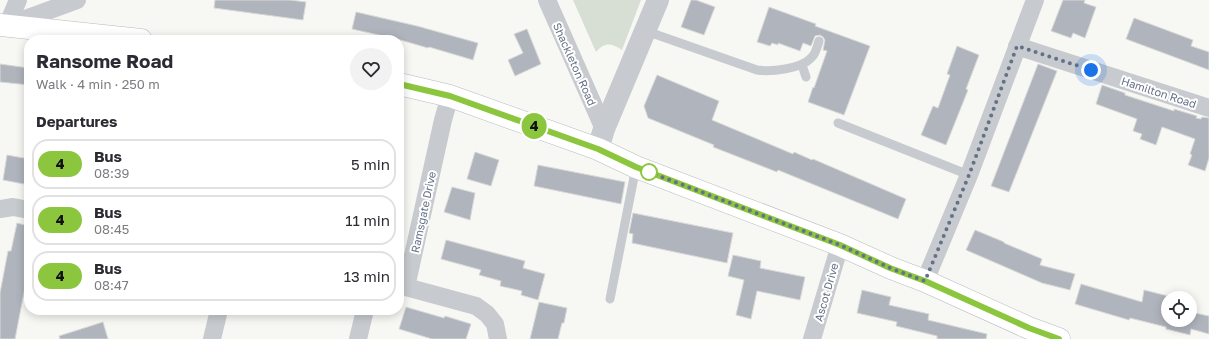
<!DOCTYPE html>
<html lang="en">
<head>
<meta charset="utf-8">
<style>
  body { margin:0; font-family:"Golos Text",sans-serif; background:#f2f2f3; color:#2b2b33; height:100vh; display:flex; flex-direction:column; font-size:15px; white-space:nowrap }
  * { box-sizing:border-box; margin:0 }
  p { font-size:13px; color:#7c7c81 }
  .icon { flex:none; width:22px; height:22px; fill:none; stroke:currentColor; stroke-width:2; stroke-linecap:round; stroke-linejoin:round }
  .map { position:relative; flex:1; overflow:hidden }
  .panel { position:absolute; left:24px; top:35px; width:380px; height:280px; display:flex; flex-direction:column; background:#fff; border-radius:16px; box-shadow:0 2px 10px #0003 }
  .panel>* { flex:none }
  .badge { padding:0 8px; border-radius:13px; font-size:14px; line-height:26px }
  .buttons { position:absolute; left:1161px; top:291px; display:grid; gap:8px }
  .buttons a { display:grid; place-items:center; width:36px; height:36px; border-radius:50%; background:#fff; box-shadow:0 2px 10px #0003; font-size:20px }
  .you { position:absolute; width:20px; height:20px; margin:-10px; border:3px solid #fff; border-radius:50%; background:#1a73e8; box-shadow:0 0 0 6px #1a73e833 }
  .map>.badge { position:absolute; translate:-50% -50%; box-shadow:0 0 0 2px #fff }
  h2 { padding:0 12px; font-size:15px; line-height:36px }
  .round { display:grid; place-items:center; flex:none; width:42px; height:42px; border-radius:21px; background:#f2f2f3 }
  .overview { display:flex; align-items:center; justify-content:space-between; height:68px; padding:0 12px }
  h1 { font-size:19px; font-weight:700; line-height:30px }
  ul { padding:0; list-style:none }
  li { display:flex; align-items:center; gap:12px; height:50px; margin:0 8px 6px; padding:0 4px; border:2px solid #e1e1e2; border-radius:16px }
  li div { flex:1 }
  li b { display:block; font-size:15px }
  li em { font-style:normal }
  li .badge { min-width:44px; font-weight:700; text-align:center }
  .map>svg:first-child { display:block }
  .green { fill:#d7dfd5 }
  .building { fill:#b0b5bd; stroke:#d9d9d7 }
  .lines { fill:none; stroke-linecap:round; stroke-linejoin:round }
  .primary-casing { stroke:#b8bbc0; stroke-width:23 }
  .service { stroke:#c7cace; stroke-width:9 }
  .minor { stroke:#c7cace; stroke-width:18 }
  .tertiary { stroke:#c7cace; stroke-width:22 }
  .primary { stroke:#fff; stroke-width:22 }
  .line-casing { stroke:#fff; stroke-width:9 }
  .line { stroke:#8bc63e; stroke-width:6 }
  .walk { stroke:#657186; stroke-width:4; stroke-dasharray:0 7.2 }
  .stop-dot { fill:#fff; stroke:#8bc63e; stroke-width:2 }
  .labels { text-anchor:middle; dominant-baseline:central; stroke-width:4; stroke-linejoin:round; paint-order:stroke }
  .street-label { font-size:11px; fill:#657186; stroke:#fff }
</style>
</head>
<body>
<div class="map">
<svg width="1209" height="339" viewBox="0 0 1209 339">
  <rect width="100%" height="100%" fill="#f7f7f4"/>
  <path class="green" d="M573,0H641L622,50C611,43 605,42 596,52Z"/>
  <path class="building" d="M215,0H290L306,2L303,20L214,8Z
    M691,0H696L715,7L704,35L681,27Z
    M1063,0H1085L1084,3L1096,7L1085,38L1073,33L1071,38L1051,31Z
    M769,7L816,24L815,26L870,46L844,115L808,102L813,87L814,88L827,51L823,50L825,40L823,37L820,35L815,36L811,46L803,43L800,51L778,43V45L772,43L770,46L757,42Z
    M356,12L417,26L478,43L473,60L429,47L428,48L397,39L352,29Z
    M1134,18L1193,40L1191,46L1209,52V70L1126,39Z
    M527,29L541,64L515,76L508,60L523,53L514,34Z
    M957,46L979,55L966,89L968,90L946,145L921,135L933,106L938,108L950,75L947,74Z
    M0,64L29,68V85L0,82Z
    M1038,64L1057,71L1009,192L991,186Z
    M657,75L719,101L712,120L793,154L794,152L812,160L813,159L906,199L898,219L778,170L777,172L713,147L714,145L648,118L644,106Z
    M1102,85L1125,93V95L1174,111V109L1197,116L1196,118L1201,119L1202,117L1209,118V158L1205,171L1188,165L1192,155L1190,154L1195,139L1162,127L1156,145L1140,139L1142,134L1133,131L1137,119L1096,104Z
    M475,152L499,160L491,186L467,179Z
    M7,155L29,159V185L3,180Z
    M538,165L625,182L621,204L534,186Z
    M452,187L475,193L470,220L444,212Z
    M633,213L733,233L727,263L632,243L633,234L629,233Z
    M17,223L29,226V267L15,339H0V293L8,251H11Z
    M975,230L1004,242V243L1042,259L1040,265L1075,274L1070,290L1042,283L966,250Z
    M446,240L525,261L523,268L545,274L538,300L521,295L522,291L500,286L501,281L479,275L481,270L441,259Z
    M733,255L761,261L760,268L805,277L800,300L757,291L751,319L736,315L744,280L728,276Z
    M1081,284L1142,302L1144,290L1168,296V320H1190V312L1209,316V334L1191,329L1190,335L1166,329V327L1130,318L1129,320L1075,304Z
    M862,290L891,297L889,305L929,314L928,320L987,334L986,339H937V336L896,326L897,322L857,313Z
    M539,302L567,308L564,323H562L558,339H530Z
    M406,307L444,318L445,316L471,324L466,339H432L399,329Z
    M103,322L108,339H60L59,336Z"/>
  <g class="lines">
    <g class="primary-casing">
      <path id="primary" d="M0,25L141,40
        M399,84L450,96L598,149L636,167L840,245L891,268L925,281L1029,328L1059,339"/>
    </g>
    <path class="service" d="M646,31L757,70C771,72 801,69 811,58C816,54 817,47 819,41
      M802,65L806,77
      M838,123L969,175
      M610,299L636,167"/>
    <path class="minor" d="M547,0L604,129
      M9,25L77,0
      M7,26L18,0
      M1017,46L1209,108
      M450,96L443,120L406,287L476,306L487,314L495,324L498,339
      M0,209L13,207L29,210
      M925,281L969,175L1035,0
      M212,339L219,310
      M358,339L365,310
      M812,339L840,245"/>
    <path class="tertiary" d="M598,149L604,129L658,0"/>
    <use href="#primary" class="primary"/>
  </g>
  <g class="lines">
    <g class="line-casing">
      <path id="line" d="M399,84L450,96L598,149L636,167L840,245L890,268L925,281L1029,328L1059,339"/>
    </g>
    <use href="#line" class="line"/>
    <path class="walk" d="M649,172L840,245L890,268L925,281L969,175L1017,46L1091,70"/>
  </g>
  <circle class="stop-dot" cx="649" cy="172" r="8"/>
  <g class="labels">
    <g class="street-label">
      <text transform="translate(575 64) rotate(66)">Shackleton Road</text>
      <text transform="translate(1159 92) rotate(18)">Hamilton Road</text>
      <text transform="translate(423 212) rotate(-78)">Ramsgate Drive</text>
      <text transform="translate(826 292) rotate(-74)">Ascot Drive</text>
    </g>
  </g>
</svg>
<div class="buttons">
<a><svg class="icon" aria-label="locate" viewBox="0 0 24 24"><circle cx="12" cy="12" r="6"/><path d="M12 2v4M12 18v4M2 12h4M18 12h4"/></svg></a>
</div>
<div class="you" style="left:1091px;top:70px"></div>
<b class="badge" style="left:534px;top:126px;background:#8bc63e;color:#111">4</b>
<section class="panel">
<div class="overview"><div><h1>Ransome Road</h1><p>Walk · 4 min · 250 m</p></div><a class="round"><svg class="icon" aria-label="heart" viewBox="0 0 24 24"><path d="M12 20l-8-8c-3-5 5-10 8-4 3-6 11-1 8 4z"/></svg></a></div>
<h2>Departures</h2>
<ul>
<li><span class="badge" style="background:#8bc63e;color:#111">4</span><div><b>Bus</b><p>08:39</p></div><em>5 min</em></li>
<li><span class="badge" style="background:#8bc63e;color:#111">4</span><div><b>Bus</b><p>08:45</p></div><em>11 min</em></li>
<li><span class="badge" style="background:#8bc63e;color:#111">4</span><div><b>Bus</b><p>08:47</p></div><em>13 min</em></li>
</ul>
</section>
</div>
</body>
</html>
